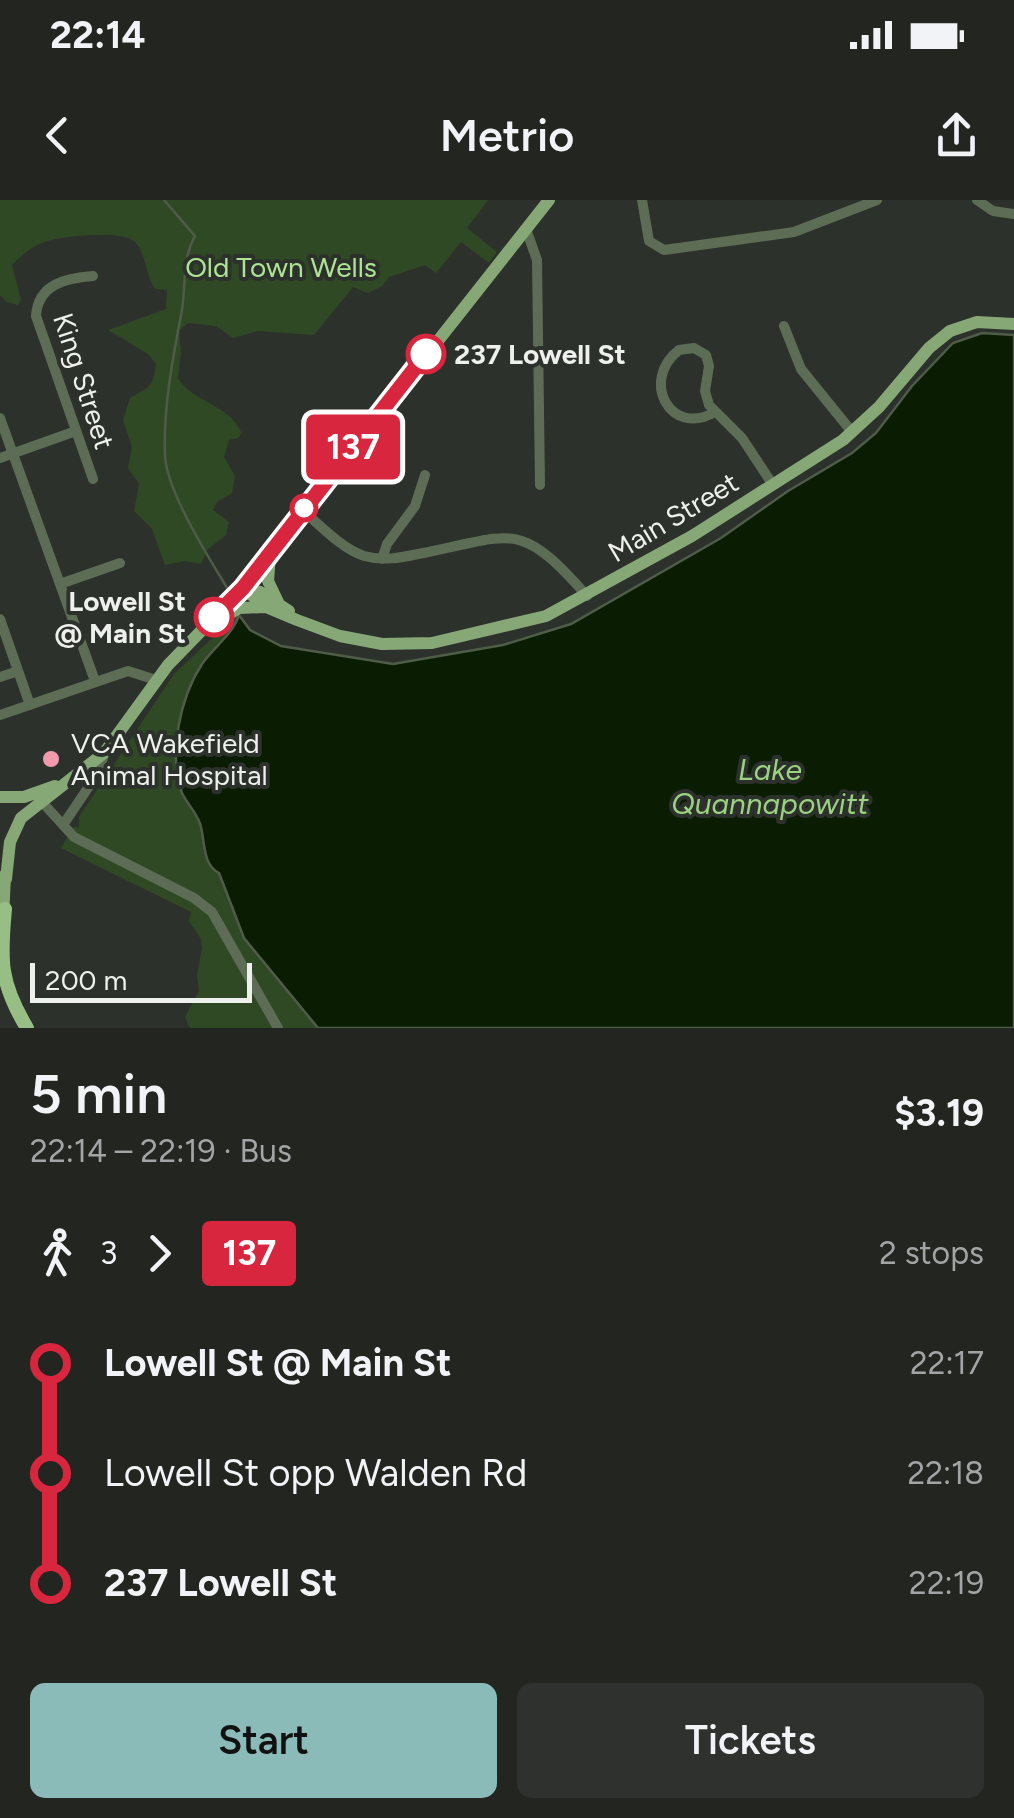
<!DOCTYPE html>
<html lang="en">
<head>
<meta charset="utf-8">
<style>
  body { margin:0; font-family:Figtree,sans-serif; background:#2e312d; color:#f1f3f6; height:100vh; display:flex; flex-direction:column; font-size:38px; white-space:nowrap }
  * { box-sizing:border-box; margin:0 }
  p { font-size:32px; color:#a2a5a5 }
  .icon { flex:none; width:55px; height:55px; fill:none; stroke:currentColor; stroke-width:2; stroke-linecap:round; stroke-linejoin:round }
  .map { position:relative; height:828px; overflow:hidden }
  .side { display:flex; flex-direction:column; background:#222520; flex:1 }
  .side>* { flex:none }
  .badge { padding:0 20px; border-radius:8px; font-size:35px; line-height:65px }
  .scale { position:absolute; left:30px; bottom:25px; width:222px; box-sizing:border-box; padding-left:10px; border:5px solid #edf0ec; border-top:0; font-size:28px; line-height:35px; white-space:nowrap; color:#edf0ec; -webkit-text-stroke:8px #2d312b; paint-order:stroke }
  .map>.badge { position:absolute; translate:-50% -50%; box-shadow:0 0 0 5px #fff }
  .legs { display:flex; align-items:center; gap:15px; height:110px; padding:0 30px; font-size:32px }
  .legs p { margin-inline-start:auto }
  .summary { display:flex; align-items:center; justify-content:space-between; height:170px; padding:0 30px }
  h1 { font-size:55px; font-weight:600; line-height:75px }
  .cta { display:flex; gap:20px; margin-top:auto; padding:20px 30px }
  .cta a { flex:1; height:115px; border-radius:15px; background:#8bbbb9; color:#111; font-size:40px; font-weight:600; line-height:115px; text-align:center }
  .cta a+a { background:#2e312d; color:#f1f3f6 }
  ul { padding:0 30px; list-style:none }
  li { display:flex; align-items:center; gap:35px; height:110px; font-size:38px }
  li i { display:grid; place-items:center; width:15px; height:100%; margin:0 12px; background:currentColor }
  li i::after { content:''; width:25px; height:25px; margin:-12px; border:8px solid; border-radius:50%; background:#222520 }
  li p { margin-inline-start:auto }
  li:first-child i { background:linear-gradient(#0000 50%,currentColor 0) }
  li:last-child i { background:linear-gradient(currentColor 50%,#0000 0) }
  .status { display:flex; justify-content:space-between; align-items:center; height:70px; padding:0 50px; background:#222520; direction:ltr }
  .status svg { height:28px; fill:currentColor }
  header { display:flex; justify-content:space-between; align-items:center; height:130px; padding:0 30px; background:#222520; font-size:45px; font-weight:600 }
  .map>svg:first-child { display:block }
  .green { fill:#304925 }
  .water { fill:#0a1c02; stroke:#4e5c48; stroke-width:2.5 }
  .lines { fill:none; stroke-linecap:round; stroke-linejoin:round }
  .stream { stroke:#4e5c48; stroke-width:2.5 }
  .minor { stroke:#5c6c55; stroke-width:10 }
  .major { stroke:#86a877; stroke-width:12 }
  .highway { stroke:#97bf85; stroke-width:14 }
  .line-1-casing { stroke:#fff; stroke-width:22 }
  .line-1 { stroke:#d7263d; stroke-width:15 }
  .stop-1-dot { fill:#fff; stroke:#d7263d; stroke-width:5 }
  .poi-dot { fill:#f29aad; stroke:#2d312b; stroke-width:4 }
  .labels { text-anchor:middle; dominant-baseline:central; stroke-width:8; stroke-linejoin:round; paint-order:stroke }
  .park-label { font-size:28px; fill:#ace493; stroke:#2d312b }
  .stop-label { font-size:28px; font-weight:bold; fill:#edf0ec; stroke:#2d312b; text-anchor:start }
  .street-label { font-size:28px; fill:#edf0ec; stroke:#2d312b }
  .poi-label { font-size:28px; fill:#edf0ec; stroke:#2d312b; text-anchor:start }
  .water-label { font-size:30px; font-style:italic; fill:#9bd282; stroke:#2d312b }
</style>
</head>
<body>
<div class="status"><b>22:14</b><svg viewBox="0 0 49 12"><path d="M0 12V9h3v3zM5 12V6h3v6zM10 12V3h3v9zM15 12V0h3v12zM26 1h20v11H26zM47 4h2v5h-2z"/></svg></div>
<header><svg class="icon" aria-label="back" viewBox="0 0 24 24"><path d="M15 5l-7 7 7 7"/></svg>Metrio<svg class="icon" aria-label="share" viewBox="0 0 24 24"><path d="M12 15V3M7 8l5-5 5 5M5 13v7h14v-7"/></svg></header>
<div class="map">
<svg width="1014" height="828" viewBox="0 0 1014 828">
  <rect width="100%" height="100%" fill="#2d312b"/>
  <path class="green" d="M0,0H488L467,28L497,52L489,63L461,42L436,73L425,65L389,77L382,86L368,93L353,87L314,135L258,131L233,138L216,126L188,123L179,131L181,152L178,178C193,203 229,204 241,232L239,238L229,240L224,257L235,276L232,293L217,302L213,310L229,322L226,335L207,350L201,364L185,361L165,365L152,329L134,311L139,284L128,268L132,247L123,220L130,198C148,187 153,189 156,164L148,154L108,130L166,109L167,90L156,89L153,86C146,73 145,52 135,42C123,29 61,36 44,42C33,46 20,56 12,65L21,100L18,105L7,102L0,95Z
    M237,415L236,426C197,461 166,524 178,579C182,597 197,610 201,627C206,645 202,664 219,673L244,738L318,828H190L185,817L199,791L197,775L202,748L201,739L189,721L191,712L61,648L74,626L79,628V617L174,474Z"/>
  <path class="water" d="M982,133L1014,135V828H318L244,738L219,673C203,665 205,644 201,627C199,615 187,604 182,593C168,554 180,498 202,464C213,448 234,433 239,415L250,430L281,446L393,464L503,445L571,424L721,338L788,291L852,253L876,233L912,186L953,143Z"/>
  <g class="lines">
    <path class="stream" d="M164,0L195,36C182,59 186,84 182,110C173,157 163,208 165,256C167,292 208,356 227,388"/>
    <path class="minor" d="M642,0L649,41L664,50L794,32L877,0
      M977,0L993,11L1014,14
      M526,29L537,60L540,285
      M93,76C66,78 38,84 36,116L93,279
      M784,126L801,169L852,232
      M715,212C670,238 640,180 679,150L694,148L706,155L709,166L705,191L709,205L742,238L773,285
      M0,218L95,481
      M0,258L76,231
      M302,310C320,325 342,349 364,356C382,361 400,358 418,354C512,336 518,317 587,396
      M382,359L387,344L415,306L425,275
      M60,384L120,363
      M0,419L30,505
      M0,477L18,471
      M0,515L128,471L156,480
      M42,602L74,637L194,698L212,712L278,828
      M63,625L100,570L104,553"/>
    <path class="major" d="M270,355L268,381L278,402
      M243,388L266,407L297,420L340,436L382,444L432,443L546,416L692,336L843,240L879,207L929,148L950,131L977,122L1014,124
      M245,389L260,392L289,411
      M219,420L239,408L265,407
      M0,597H24L55,586
      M6,679L10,642L21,618L104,553L168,465L243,388L549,0
      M3,719L5,675"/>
    <path class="highway" d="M5,709C0,761 0,783 27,828"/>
  </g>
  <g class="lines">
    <g class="line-1-casing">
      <path id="line-1" d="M214,417L243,388L426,154"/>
    </g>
    <use href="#line-1" class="line-1"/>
  </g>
  <g class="stop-1-dot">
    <circle cx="426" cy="154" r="18"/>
    <circle cx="304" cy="308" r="12"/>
    <circle cx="214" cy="417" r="18"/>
  </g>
  <circle class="poi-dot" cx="51" cy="559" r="10"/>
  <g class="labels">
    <g class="park-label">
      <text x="281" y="67">Old Town Wells</text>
    </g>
    <g class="stop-label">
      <text x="454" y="154">237 Lowell St</text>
      <text x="186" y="401" text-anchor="end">Lowell St<tspan x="186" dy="32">@ Main St</tspan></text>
    </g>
    <g class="street-label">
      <text transform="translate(84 181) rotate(72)">King Street</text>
      <text transform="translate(673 317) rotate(-31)">Main Street</text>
    </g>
    <g class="poi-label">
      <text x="71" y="543">VCA Wakefield<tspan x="71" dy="32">Animal Hospital</tspan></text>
    </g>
    <g class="water-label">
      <text x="770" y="569">Lake<tspan x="770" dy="34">Quannapowitt</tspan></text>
    </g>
  </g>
</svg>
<div class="scale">200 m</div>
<b class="badge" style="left:353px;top:247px;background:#d7263d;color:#fff">137</b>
</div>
<section class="side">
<div class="summary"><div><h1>5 min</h1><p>22:14 – 22:19 · Bus</p></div><b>$3.19</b></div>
<div class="legs"><svg class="icon" aria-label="walk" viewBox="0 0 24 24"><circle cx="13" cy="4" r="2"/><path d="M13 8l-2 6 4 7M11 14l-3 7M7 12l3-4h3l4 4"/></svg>3<svg class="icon" aria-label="forward" viewBox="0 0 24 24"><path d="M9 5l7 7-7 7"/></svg><b class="badge" style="background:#d7263d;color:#fff">137</b><p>2 stops</p></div>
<ul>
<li><i style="color:#d7263d"></i><b>Lowell St @ Main St</b><p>22:17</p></li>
<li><i style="color:#d7263d"></i><span>Lowell St opp Walden Rd</span><p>22:18</p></li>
<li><i style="color:#d7263d"></i><b>237 Lowell St</b><p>22:19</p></li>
</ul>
<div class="cta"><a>Start</a><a>Tickets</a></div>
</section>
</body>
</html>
